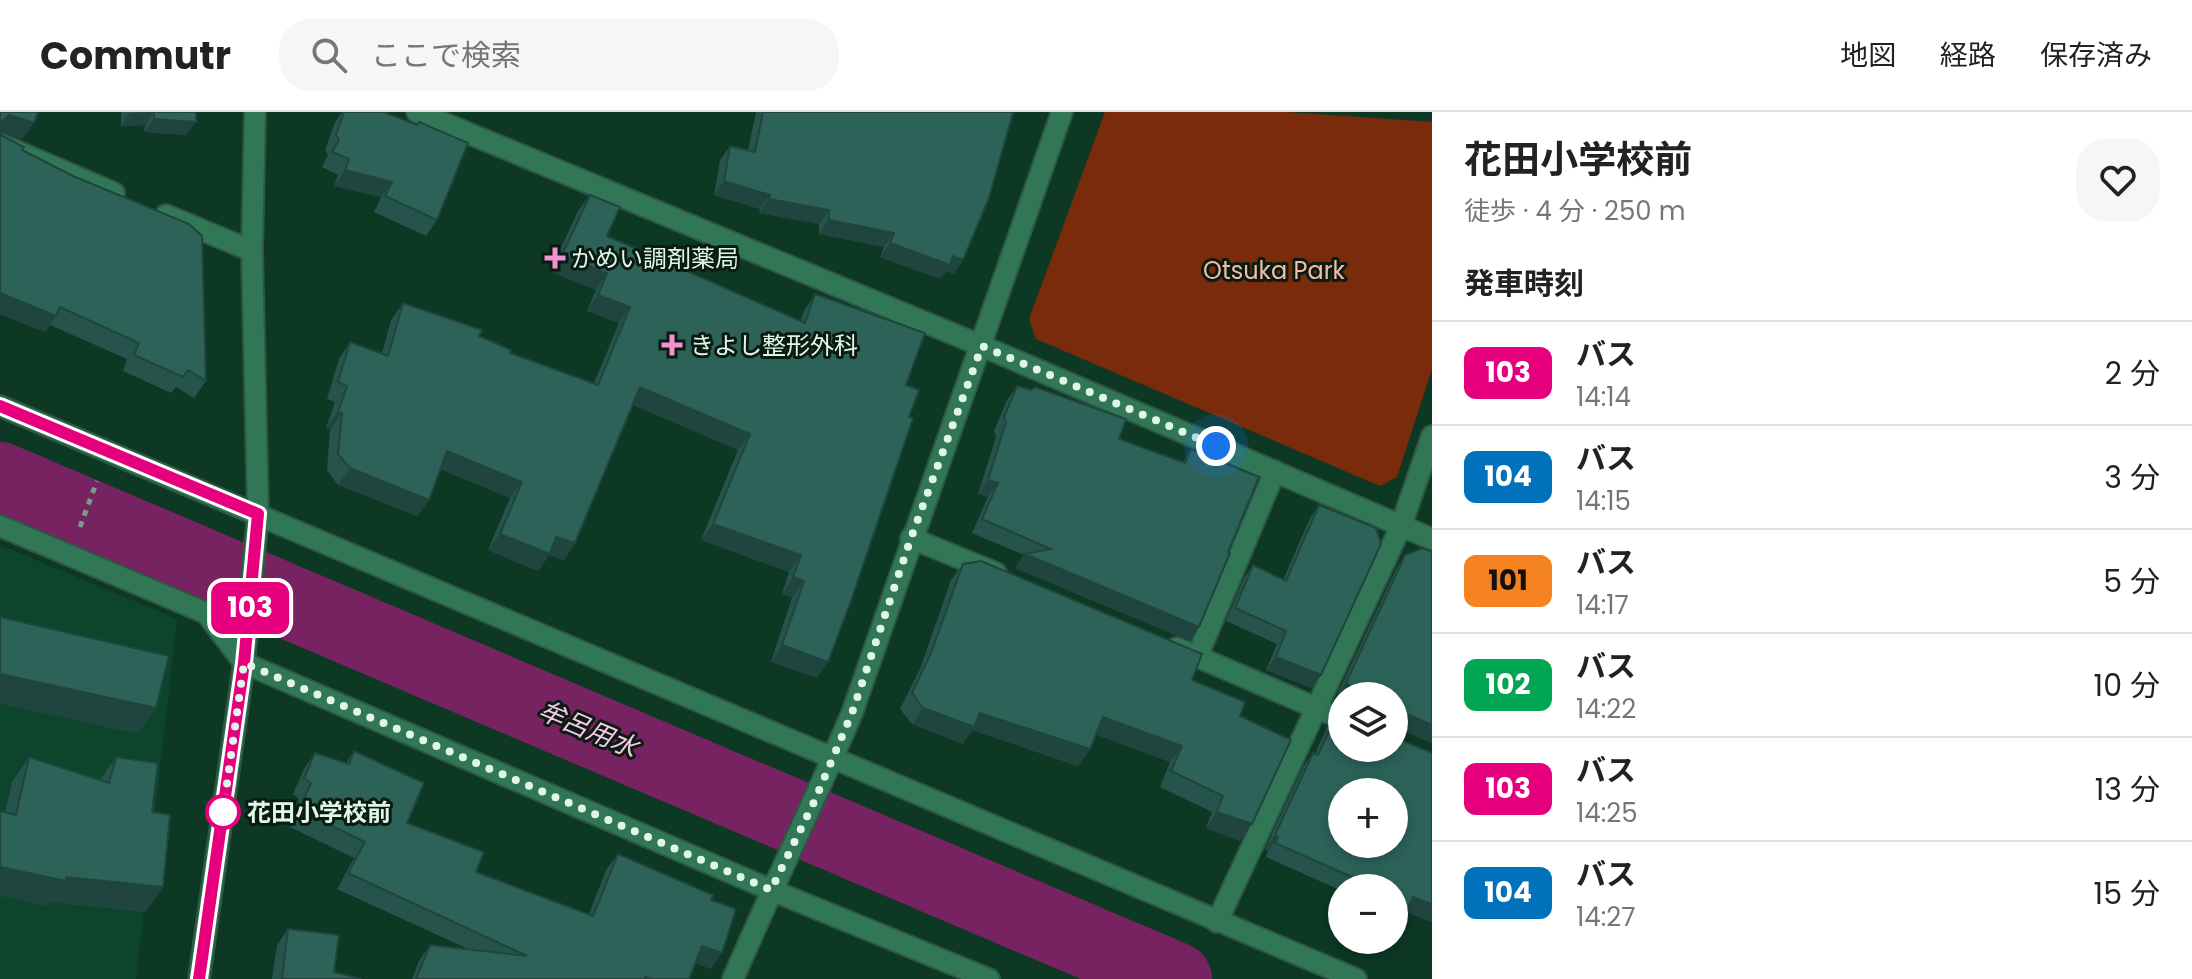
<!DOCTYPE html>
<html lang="ja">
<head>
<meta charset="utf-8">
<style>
  body { margin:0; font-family:Poppins,"Noto Sans JP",sans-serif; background:#f6f6f6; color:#222; height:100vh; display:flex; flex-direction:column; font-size:30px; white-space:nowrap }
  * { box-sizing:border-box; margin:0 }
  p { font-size:26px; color:#767676 }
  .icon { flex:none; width:44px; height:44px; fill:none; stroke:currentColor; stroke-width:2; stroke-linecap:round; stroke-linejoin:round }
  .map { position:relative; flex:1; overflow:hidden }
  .details { display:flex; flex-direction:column; background:#fff; width:760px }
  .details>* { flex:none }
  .badge { padding:0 16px; border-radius:12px; font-size:28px; line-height:52px }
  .buttons { position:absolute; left:1328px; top:570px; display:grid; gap:16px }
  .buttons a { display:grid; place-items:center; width:80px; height:80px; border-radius:50%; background:#fff; box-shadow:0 4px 12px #0003; font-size:40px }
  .you { position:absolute; width:40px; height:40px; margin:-20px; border:6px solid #fff; border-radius:50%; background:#1a73e8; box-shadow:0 0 0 12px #1a73e833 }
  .map>.badge { position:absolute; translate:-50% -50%; box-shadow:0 0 0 4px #fff }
  h2 { padding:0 32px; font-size:30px; line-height:72px }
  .round { display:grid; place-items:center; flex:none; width:84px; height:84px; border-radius:32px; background:#f6f6f6 }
  .head { display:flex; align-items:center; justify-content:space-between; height:136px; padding:0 32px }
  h1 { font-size:38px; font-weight:700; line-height:60px }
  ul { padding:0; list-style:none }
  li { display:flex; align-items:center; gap:24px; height:104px; padding:0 32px; border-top:2px solid #e0e0e0 }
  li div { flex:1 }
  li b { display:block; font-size:30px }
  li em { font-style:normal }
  li .badge { min-width:88px; font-weight:700; text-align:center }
  header { display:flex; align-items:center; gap:48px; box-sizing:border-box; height:112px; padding:0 40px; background:#fff; border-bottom:2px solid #e0e0e0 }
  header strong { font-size:38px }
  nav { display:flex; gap:44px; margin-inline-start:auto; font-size:28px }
  .search { width:560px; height:72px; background:#f6f6f6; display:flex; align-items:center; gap:20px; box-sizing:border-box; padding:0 28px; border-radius:32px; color:#767676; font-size:30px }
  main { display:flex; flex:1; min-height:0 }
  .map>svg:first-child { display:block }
  .built { fill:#0c442c }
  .green { fill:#792b0b }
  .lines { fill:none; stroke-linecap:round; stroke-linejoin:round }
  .river { stroke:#772361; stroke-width:74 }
  .minor-casing { stroke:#2e5644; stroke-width:24 }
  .path { stroke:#799b8a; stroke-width:5; stroke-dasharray:6 6; stroke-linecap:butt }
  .minor { stroke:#317655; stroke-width:20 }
  .wall { fill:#26544c }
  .shaded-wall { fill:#1f453e }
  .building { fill:#2c6258; stroke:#1f453e; stroke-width:2; fill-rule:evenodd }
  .line-casing { stroke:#fff; stroke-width:18 }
  .line { stroke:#e6007e; stroke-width:12 }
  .walk { stroke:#dff6e9; stroke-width:8; stroke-dasharray:0 14.4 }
  .poi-dot { fill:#f391d5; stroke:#0a1b12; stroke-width:3 }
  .stop-dot { fill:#fff; stroke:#e6007e; stroke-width:4 }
  .labels { text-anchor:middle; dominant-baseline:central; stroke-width:6; stroke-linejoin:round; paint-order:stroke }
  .poi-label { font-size:24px; fill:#dff6e9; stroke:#0a1b12; text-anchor:start }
  .park-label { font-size:24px; fill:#f2bcaa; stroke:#0a1b12 }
  .stop-label { font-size:24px; font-weight:bold; fill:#dff6e9; stroke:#0a1b12; text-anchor:start }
  .water-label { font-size:26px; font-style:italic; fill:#f6c7e6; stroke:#0a1b12 }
</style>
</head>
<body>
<header>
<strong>Commutr</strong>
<div class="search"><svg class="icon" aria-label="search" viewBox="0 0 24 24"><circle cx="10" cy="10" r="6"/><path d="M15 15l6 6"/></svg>ここで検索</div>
<nav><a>地図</a><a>経路</a><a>保存済み</a></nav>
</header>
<main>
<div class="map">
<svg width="1432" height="867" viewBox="0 0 1432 867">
  <rect width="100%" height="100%" fill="#0c3824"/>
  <path class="built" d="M0,433L177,507L136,867H0Z"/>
  <path class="green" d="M1105,0H1287L1432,10V257L1397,365L1380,374L1036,227L1029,207Z"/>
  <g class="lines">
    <path class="river" d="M0,367L1175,867"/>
    <g class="minor-casing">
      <path id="minor" d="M417,0L982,234L1432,427
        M0,32L114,81
        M166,103L252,139
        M0,294L1356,867
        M0,414L206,501L244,551L771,778L989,867
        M911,426L996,461
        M1177,536L1342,607
        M1197,545L1275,359
        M1217,810L1401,414L1432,324
        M199,867L244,551L258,402L252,139L255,0
        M733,867C771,778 814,691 852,601L1062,0"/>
    </g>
    <path class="path" d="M80,415L97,369"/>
    <use href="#minor" class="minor"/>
  </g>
  <path class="wall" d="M0,0L34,11L22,27L0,20L1,23L22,38L206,269L194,286L176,275L171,281L123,259L127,247L50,213L45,220L0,202Z
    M121,0H196L186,23L144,20L145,13L121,14Z
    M342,0H360L437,108L426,124L374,100L381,85L334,74L338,63L322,55L328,43L325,38L335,10Z
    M756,0H1013L954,162L946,159L940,167L880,145L884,135L819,122V112L759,101L760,97L714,83L720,48L730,34L748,38Z
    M590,83L607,124L800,209L804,199L815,182L906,273L817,566L771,550L792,486L782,482L789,460L701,428L738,338L633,293L575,431L564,448L549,443L538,459L488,438L510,386L440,357L429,388L417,404L338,373L327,358L330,318L326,316L335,290L327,287L339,247L350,230L382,241L391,208L403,191L479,224L510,241L594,271L619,211L587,199L596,178L550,159L578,99Z
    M1017,274L1119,327L1183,350L1191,337L1228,440L1199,515L1190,529L1015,456L1024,443L972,421L988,385L978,382L996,325L994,319L1007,288Z
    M1319,393L1321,563L1311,576L1266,558L1277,532L1226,509L1244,466L1253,453L1283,468L1310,406Z
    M1432,440V631L1399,617L1394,618V584H1342V594L1337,591L1339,587L1336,585L1396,457L1405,443Z
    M963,452L1192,568L1240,604V729L1206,716L1212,700L1160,675L1170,650L1096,622L1090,637L1078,654L972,618L963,632L912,612L900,597L920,557L951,468Z
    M1337,601L1432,641V810L1406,800L1394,819V776H1342V779L1266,745L1268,739L1265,737L1303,655L1313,641L1315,642L1327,615Z
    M354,639L407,711L476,760L589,802L606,758L618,742L711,788V857L696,851L689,867H412L419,849L430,833L468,837L337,777L354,746L288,714L299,687L293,682L304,657L315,641L346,651Z
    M29,645L100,668L116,645L152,700L163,775L145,800L51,790L48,794L5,700L12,670Z
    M288,817L334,860L362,867H272L277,833Z"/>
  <path class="shaded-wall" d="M154,0L145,13L121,14L130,1Z
    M9,3L34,11L22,27L0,20V11Z
    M154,7L196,10L186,23L144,20Z
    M345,58L392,70L381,85L334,74Z
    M724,69L770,83L760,97L714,83Z
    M769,87L829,98L819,112L759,101Z
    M829,108L894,121L884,135L819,122Z
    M890,131L953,144L963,148L954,162L946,159L940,167L880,145Z
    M562,143L607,161L596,178L550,159Z
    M0,181L56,204L45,220L0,202Z
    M598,183L630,195L619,211L587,199Z
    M640,275L750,322L738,338L629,291Z
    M338,300L342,301L330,318L326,316Z
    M447,339L522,370L510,386L436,355Z
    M350,356L429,388L417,404L338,373Z
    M988,368L998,371L988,385L978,382Z
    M713,412L801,443L789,460L701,428Z
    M500,422L556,425L575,431L564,448L549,443L538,459L488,438Z
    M1025,442L1199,515L1190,529L1015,456Z
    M793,465L804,469L792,486L782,482Z
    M782,533L828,550L817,566L771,550Z
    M1276,545L1321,563L1311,576L1266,558Z
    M0,562L156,596L138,622L0,592Z
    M1346,571L1349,573L1339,587L1336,585Z
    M923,596L980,601L1090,637L1078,654L972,618L963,632L912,612Z
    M1409,603L1432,613V631L1399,617L1394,618V608L1397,604Z
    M1103,605L1182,634L1170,650L1091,621Z
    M1217,700L1252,712L1240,729L1206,716Z
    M1275,723L1278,725L1268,739L1265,737Z
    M0,755L66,765L163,775L145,800L51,790L48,794L0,784Z
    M1413,785L1432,792V810L1403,799Z
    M1394,801L1404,805L1394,819Z
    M702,834L722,841L711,857L691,849Z"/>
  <path class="building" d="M0,0H38L34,11L9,3L0,11Z
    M154,0H196V10L154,7Z
    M344,0H384L417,13L419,10L468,31L437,108L385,84L392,70L345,58L349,47L332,40L339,28L336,23Z
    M763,0H1013L1012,4L989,86L963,148L953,144L950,153L890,131L894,121L829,108V98L769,87L770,83L724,69L730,34L755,40Z
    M0,17L1,23L24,35L22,38L73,64L189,112L202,124L206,269L188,258L183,265L134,243L139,231L60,195L56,204L0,181Z
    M590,83L620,95L607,124L805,211L815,182L925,221L906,273L919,278L909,305L913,306L852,486L828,550L782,533L804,469L793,465L801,443L713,412L750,322L640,275L575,431L556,425L550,442L500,422L522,370L447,339L429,388L350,356L338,342L342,301L338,300L347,274L338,270L350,230L388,244L403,191L482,218L479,224L511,238L510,241L598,273L630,195L598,183L607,161L562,143Z
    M1017,274L1031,278L1035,275L1126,307L1119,327L1185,351L1191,337L1259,365L1228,440L1230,441L1199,515L1025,442L1051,437L982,407L998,371L988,368L1006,310L1004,305Z
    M1319,393L1376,416L1381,432L1321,563L1276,545L1286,519L1235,496L1253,453L1286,469Z
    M1423,436L1432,440V613L1409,603L1397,604L1394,608V584H1359L1347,577L1349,573L1346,571L1405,443Z
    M981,449L1202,542L1192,568L1245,590L1240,604L1291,628L1252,712L1217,700L1223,684L1171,659L1182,634L1103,605L1090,637L980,601L974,615L923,596L912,581L931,541L963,452Z
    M0,505L169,544L156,596L0,562Z
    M1337,601L1342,602V636H1394V621L1398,627L1432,641V792L1413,785L1404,805L1394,801V776H1377L1275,731L1278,725L1275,723L1313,641L1318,643ZM1342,680H1394V732H1342Z
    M354,639L424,671L407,711L484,740L476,760L593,804L618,742L713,783L711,788L736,797L722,841L702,834L689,867H651L645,865V867H416L430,833L527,844L348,761L365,730L299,698L311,671L304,666L315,641L349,652Z
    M29,645L109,671L116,645L158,651L152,700L170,703L163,775L66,765V769L0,755V699L16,703Z
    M288,817L339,823L334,860L362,867H282Z"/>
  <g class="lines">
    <g class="line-casing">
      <path id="line" d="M0,294L258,402L244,551L199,867"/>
    </g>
    <use href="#line" class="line"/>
    <path class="walk" d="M223,700L244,551L771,778L815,688L852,601L911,426L982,234L1216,334"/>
  </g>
  <g class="poi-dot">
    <path d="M551 134h8v8h8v8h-8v8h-8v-8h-8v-8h8z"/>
    <path d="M668 221h8v8h8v8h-8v8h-8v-8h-8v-8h8z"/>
  </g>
  <circle class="stop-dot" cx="223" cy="700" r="16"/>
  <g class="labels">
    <g class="poi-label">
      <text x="571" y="146">かめい調剤薬局</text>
      <text x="690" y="233">きよし整形外科</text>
    </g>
    <g class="park-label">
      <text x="1274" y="158">Otsuka Park</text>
    </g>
    <g class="stop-label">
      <text x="247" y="700">花田小学校前</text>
    </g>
    <g class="water-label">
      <text transform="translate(588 617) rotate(23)">牟呂用水</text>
    </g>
  </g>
</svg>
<div class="buttons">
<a><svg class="icon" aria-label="layers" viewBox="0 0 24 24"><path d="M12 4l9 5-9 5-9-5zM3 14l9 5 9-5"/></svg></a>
<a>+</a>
<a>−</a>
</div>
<div class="you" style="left:1216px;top:334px"></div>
<b class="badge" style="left:250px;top:496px;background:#e6007e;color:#fff">103</b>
</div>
<section class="details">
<div class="head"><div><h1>花田小学校前</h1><p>徒歩 · 4 分 · 250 m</p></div><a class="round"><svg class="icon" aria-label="heart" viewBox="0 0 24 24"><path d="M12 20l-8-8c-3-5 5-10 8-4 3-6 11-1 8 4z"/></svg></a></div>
<h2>発車時刻</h2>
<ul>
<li><span class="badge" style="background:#e6007e;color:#fff">103</span><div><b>バス</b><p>14:14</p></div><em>2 分</em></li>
<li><span class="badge" style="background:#0072bc;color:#fff">104</span><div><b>バス</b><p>14:15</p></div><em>3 分</em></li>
<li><span class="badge" style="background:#f58220;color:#111">101</span><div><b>バス</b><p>14:17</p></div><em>5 分</em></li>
<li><span class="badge" style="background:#00a651;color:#fff">102</span><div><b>バス</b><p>14:22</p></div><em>10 分</em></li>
<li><span class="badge" style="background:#e6007e;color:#fff">103</span><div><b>バス</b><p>14:25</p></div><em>13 分</em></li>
<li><span class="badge" style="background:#0072bc;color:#fff">104</span><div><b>バス</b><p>14:27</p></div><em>15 分</em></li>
</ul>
</section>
</main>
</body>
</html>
